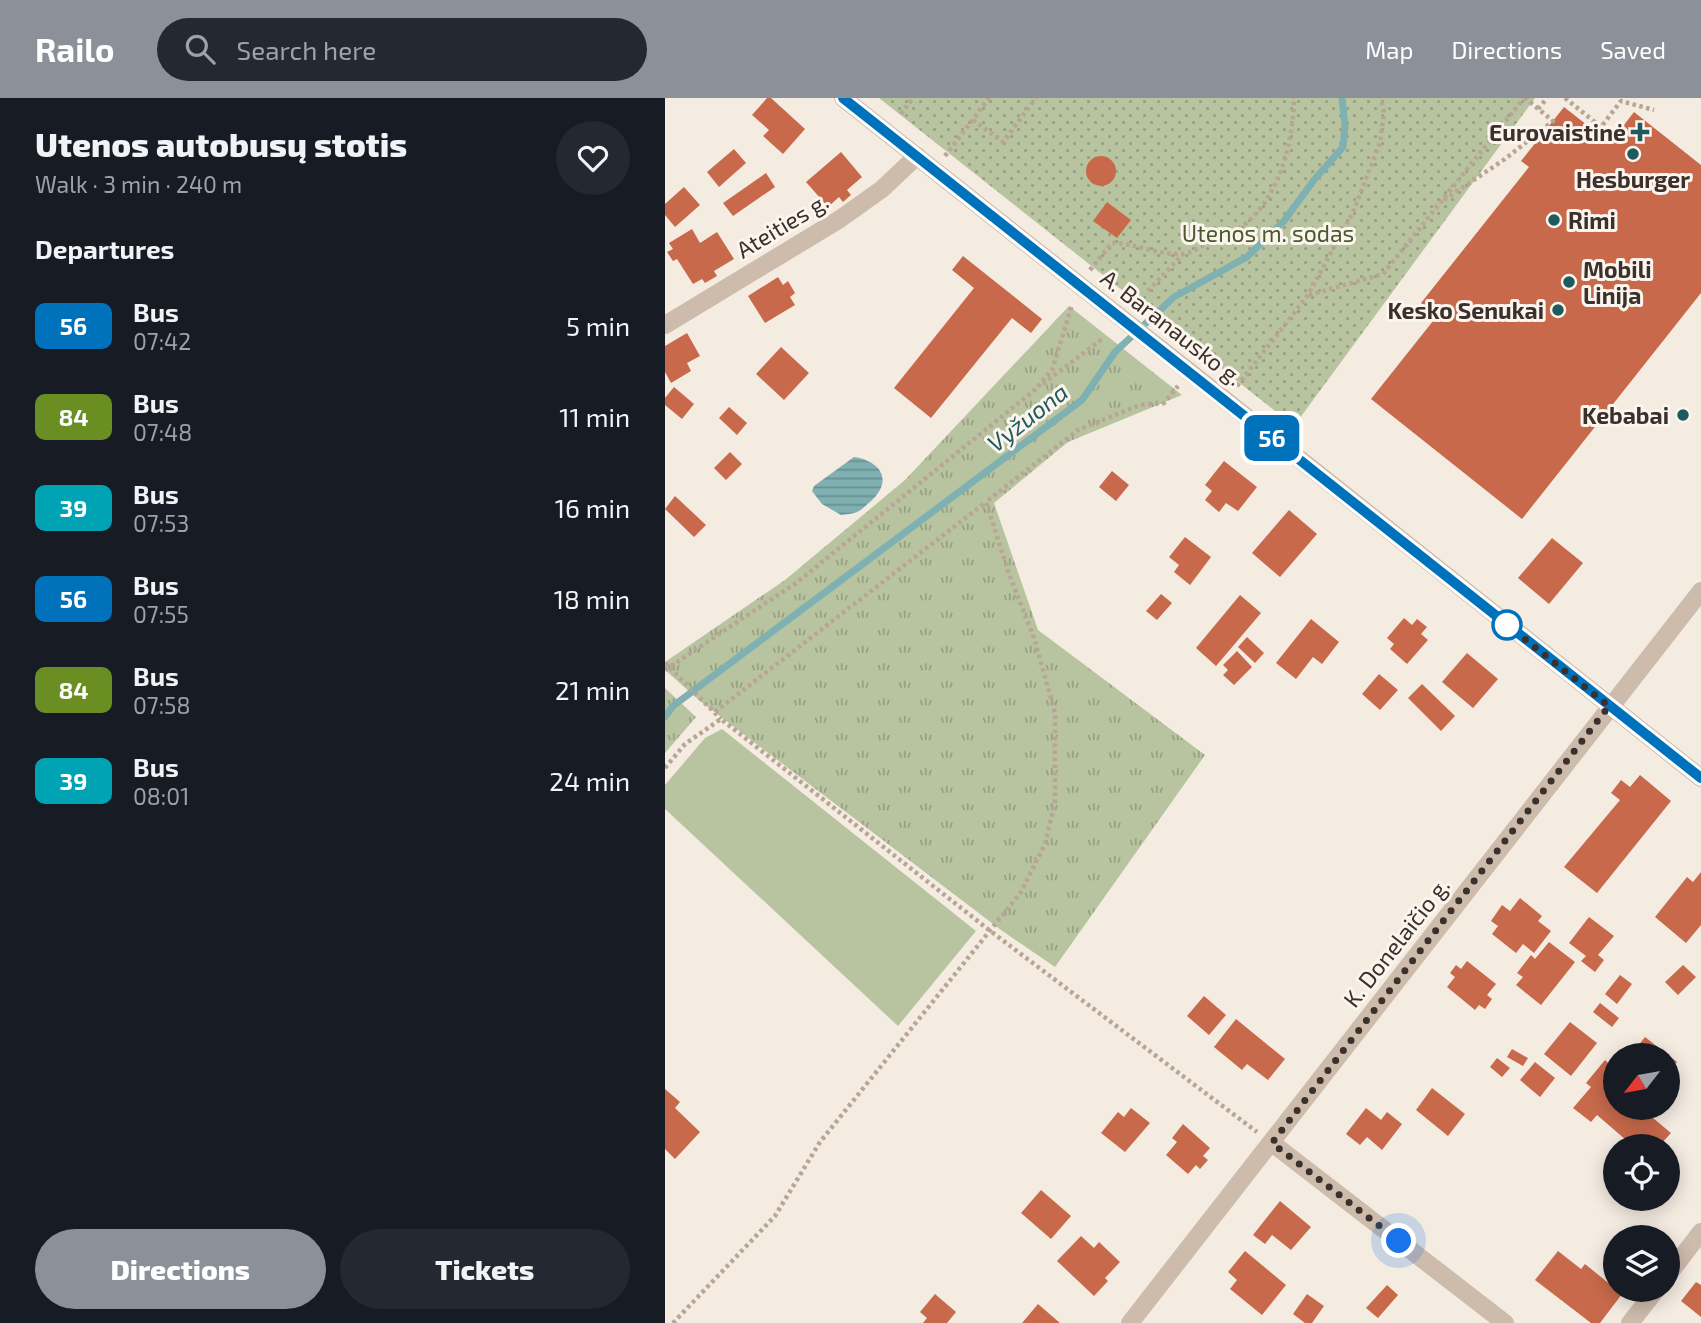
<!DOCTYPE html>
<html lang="en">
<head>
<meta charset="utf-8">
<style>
  body { margin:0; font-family:"Exo 2",sans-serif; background:#242831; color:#f1f3f6; height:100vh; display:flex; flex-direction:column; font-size:26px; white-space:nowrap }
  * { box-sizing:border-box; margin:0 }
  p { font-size:23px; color:#9ea1a6 }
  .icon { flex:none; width:38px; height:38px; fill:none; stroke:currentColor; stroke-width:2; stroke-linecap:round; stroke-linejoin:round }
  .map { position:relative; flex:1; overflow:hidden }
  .side { display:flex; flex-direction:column; background:#171b24; width:665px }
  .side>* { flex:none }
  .badge { padding:0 14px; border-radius:10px; font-size:24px; line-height:46px }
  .needle { width:46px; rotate:239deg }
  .fabs { position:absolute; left:938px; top:945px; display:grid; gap:14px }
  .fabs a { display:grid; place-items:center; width:77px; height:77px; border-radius:50%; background:#171b24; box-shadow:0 4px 18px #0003; font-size:35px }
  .you { position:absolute; width:35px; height:35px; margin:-18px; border:5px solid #fff; border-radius:50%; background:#1a73e8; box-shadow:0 0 0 10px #1a73e833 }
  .map>.badge { position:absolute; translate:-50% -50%; box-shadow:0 0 0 4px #fff }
  h2 { padding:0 35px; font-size:26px; line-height:63px }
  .round { display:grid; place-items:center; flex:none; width:74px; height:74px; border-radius:37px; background:#242831 }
  .summary { display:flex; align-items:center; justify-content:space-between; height:119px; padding:0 35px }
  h1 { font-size:33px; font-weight:800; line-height:52px }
  .cta { display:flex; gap:14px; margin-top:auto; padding:14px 35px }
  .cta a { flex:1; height:80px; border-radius:42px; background:#8c9099; color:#fff; font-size:28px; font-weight:800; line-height:80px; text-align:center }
  .cta a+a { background:#242831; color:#f1f3f6 }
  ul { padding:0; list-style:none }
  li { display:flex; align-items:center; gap:21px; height:91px; padding:0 35px }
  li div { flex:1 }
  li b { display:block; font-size:26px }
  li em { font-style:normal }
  li .badge { min-width:77px; font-weight:700; text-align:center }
  header { display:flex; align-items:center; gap:42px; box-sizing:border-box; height:98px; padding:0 35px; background:#8c9099; color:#fff }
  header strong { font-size:33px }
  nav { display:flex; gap:38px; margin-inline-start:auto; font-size:24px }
  .search { width:490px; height:63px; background:#242831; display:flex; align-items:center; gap:18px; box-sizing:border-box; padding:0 24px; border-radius:38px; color:#9ea1a6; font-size:26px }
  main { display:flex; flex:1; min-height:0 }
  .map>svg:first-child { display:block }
  .grass { fill:url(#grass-tufts) }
  .park { fill:url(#park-dots) }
  .garden { fill:#b8c4a0 }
  .water { fill:url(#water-rules) }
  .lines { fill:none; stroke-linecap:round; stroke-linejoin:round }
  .stream { stroke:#7fb0b2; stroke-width:7 }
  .building { fill:#c8694b }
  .path { stroke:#b9a596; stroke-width:4.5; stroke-dasharray:3.5 3.5; stroke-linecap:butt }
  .street { stroke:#cdbbac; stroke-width:18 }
  .street-bridge { stroke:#cdbbac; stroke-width:18 }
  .line-casing { stroke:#fff; stroke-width:16 }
  .line { stroke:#0072bc; stroke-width:10 }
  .walk { stroke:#3b302b; stroke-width:7; stroke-dasharray:0 12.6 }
  .poi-dot { fill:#1f5a5e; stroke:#fbf5ee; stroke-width:2.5 }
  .stop-dot { fill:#fff; stroke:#0072bc; stroke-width:3.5 }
  .labels { text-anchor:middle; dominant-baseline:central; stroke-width:6; stroke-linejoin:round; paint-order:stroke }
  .poi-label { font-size:23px; font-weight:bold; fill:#3b302b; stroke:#fbf5ee; text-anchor:end }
  .street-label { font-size:23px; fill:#3b302b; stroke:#fbf5ee }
  .park-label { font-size:23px; fill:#4a5a2e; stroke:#fbf5ee }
  .water-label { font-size:24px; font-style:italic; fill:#1f5a5e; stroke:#fbf5ee }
</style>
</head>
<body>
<header>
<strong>Railo</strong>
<div class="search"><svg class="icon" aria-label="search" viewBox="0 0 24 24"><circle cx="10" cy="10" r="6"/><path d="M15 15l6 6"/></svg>Search here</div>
<nav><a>Map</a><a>Directions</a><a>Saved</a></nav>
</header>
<main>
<section class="side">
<div class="summary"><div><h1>Utenos autobusų stotis</h1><p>Walk · 3 min · 240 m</p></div><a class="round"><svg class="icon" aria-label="heart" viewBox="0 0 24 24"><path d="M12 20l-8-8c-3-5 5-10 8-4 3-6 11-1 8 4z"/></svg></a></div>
<h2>Departures</h2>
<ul>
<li><span class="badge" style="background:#0072bc;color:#fff">56</span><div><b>Bus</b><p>07:42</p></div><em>5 min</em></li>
<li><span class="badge" style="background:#6b8e23;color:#fff">84</span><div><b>Bus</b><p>07:48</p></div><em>11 min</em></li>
<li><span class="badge" style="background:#00a3b4;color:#fff">39</span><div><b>Bus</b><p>07:53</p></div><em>16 min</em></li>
<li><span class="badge" style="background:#0072bc;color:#fff">56</span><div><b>Bus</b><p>07:55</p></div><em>18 min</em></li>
<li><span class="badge" style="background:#6b8e23;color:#fff">84</span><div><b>Bus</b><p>07:58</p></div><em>21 min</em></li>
<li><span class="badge" style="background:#00a3b4;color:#fff">39</span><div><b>Bus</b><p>08:01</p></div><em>24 min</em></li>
</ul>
<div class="cta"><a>Directions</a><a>Tickets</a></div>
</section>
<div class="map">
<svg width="1036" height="1225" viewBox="0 0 1036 1225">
  <defs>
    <pattern id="grass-tufts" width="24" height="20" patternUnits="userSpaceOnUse" patternTransform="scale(1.75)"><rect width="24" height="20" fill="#b8c4a0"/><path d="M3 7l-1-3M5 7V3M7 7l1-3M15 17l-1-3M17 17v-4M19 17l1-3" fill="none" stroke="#97a083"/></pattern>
    <pattern id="park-dots" width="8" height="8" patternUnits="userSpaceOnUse" patternTransform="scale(1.75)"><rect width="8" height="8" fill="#b8c4a0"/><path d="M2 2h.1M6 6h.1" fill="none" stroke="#97a083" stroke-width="1.8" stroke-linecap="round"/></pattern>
    <pattern id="water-rules" width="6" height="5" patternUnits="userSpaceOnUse" patternTransform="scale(1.75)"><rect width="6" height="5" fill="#7fb0b2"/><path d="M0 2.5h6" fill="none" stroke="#699091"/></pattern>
  </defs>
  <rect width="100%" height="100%" fill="#f4ebe1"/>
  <path class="grass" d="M404,208L517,297L403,344L329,405L373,532L540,657L390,869L336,832L35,603L0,572V564L120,482L240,382Z
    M0,590L31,619L0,655Z"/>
  <path class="park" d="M214,0H870L629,328Z"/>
  <path class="garden" d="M57,631L311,833L233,928L0,711V687L40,640Z"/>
  <path class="water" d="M189,359C216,363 229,383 205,404C201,407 197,412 192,414C187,416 181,416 176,417L157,406L147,393L149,388Z"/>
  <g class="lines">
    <path class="stream" d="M0,619L8,608L417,302L450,254L509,199L582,159L619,123L649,82L678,49L680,28L677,0"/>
  </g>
  <path class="building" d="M102,0H106L140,31L118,56L98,38L104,32L87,17Z
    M899,9L945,45L969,14L1036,67V195L857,421L706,301L772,218L756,205L864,69L856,63Z
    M69,51L81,65L54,89L42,74Z
    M176,54L197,79L182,92L186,97L178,104L174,99L163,109L141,84Z
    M421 73a15 15 0 1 1 30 0a15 15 0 1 1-30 0Z
    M101,75L110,89L68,118L58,105Z
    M19,89L35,107L10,129L0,117V106Z
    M442,104L466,122L452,140L428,123Z
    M27,131L35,145L52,134L69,161L49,173L52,178L40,185L37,181L28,186L12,161L8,163L2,154L8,151L4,145Z
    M298,158L377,221L366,235L347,220L266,320L229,290L309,190L287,172Z
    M113,179L118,187L123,183L130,195L125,199L130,207L100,225L83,198Z
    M22,235L35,258L22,265L26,273L6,285L0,274V248Z
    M116,249L144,275L119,302L91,276Z
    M9,289L29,306L17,321L0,307V300Z
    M64,309L82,325L72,337L54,320Z
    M65,354L77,366L61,382L49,370Z
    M559,363L592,389L573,413L561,405L554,414L540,402L547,393L540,387Z
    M447,373L464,387L451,403L434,389Z
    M10,398L41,427L29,439L0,411Z
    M624,412L652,436L615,479L587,455Z
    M520,439L546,459L525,487L509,474L514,467L504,459Z
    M887,440L918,465L884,506L853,480Z
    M496,496L507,505L492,522L481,513Z
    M575,497L596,515L551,568L531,550Z
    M739,520L747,527L752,521L762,529L756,536L763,542L742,566L725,551L729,546L722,540Z
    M646,521L674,544L657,566L648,559L631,581L611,565Z
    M582,539L599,555L590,565L573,549Z
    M572,553L587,569L569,587L558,577L563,572L558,567Z
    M802,555L833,581L808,610L777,584Z
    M714,576L733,592L715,612L697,596Z
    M757,586L790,618L776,633L743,600Z
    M975,677L1006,703L932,795L899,769L955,702L946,695L956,682L965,689Z
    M1036,774V827L1021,845L990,819L1022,779L1028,784Z
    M855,800L877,818L873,823L886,833L869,855L858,846L851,855L827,836L833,828L826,823L837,807L845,813Z
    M924,819L949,838L933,857L939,862L930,874L916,863L921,858L904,845Z
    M884,844L910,864L876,907L851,887L858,879L852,875L866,857L870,861Z
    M802,863L831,886L822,897L827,901L820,911L814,907L810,912L782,889L790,879L785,875L791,867L796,871Z
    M1018,867L1031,879L1013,897L1000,884Z
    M955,877L967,886L952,906L940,896Z
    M539,898L561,917L544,937L522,918Z
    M935,905L954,920L947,929L928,914Z
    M571,921L620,961L603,982L582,966L577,972L549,949Z
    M905,924L932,945L906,978L879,956Z
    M980,939L1003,957H966Z
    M847,951L863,960L858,968L842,959Z
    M1003,957L1012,964L1003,976Z
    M832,960L845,970L837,979L825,969Z
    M940,962L950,971V1010H976L1006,1035L994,1048H968L932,1017L926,1024L908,1010L926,989L921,985Z
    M870,964L890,980L875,999L855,982Z
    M767,990L800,1016L783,1038L751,1012Z
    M0,991L15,1004L10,1010L35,1034L10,1061L0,1051Z
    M466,1010L485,1025L460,1054L436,1035L453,1014L459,1019Z
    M701,1010L716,1022L722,1014L737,1026L717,1052L702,1039L695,1047L681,1036Z
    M518,1026L545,1050L538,1058L543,1062L535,1071L531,1067L523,1076L501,1057L512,1044L507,1040Z
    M376,1092L406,1118L386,1141L356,1115Z
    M615,1103L646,1129L626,1152L607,1137L600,1146L588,1137Z
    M416,1138L429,1150L434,1144L455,1164L440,1180L443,1183L429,1198L392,1163Z
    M580,1153L621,1187L597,1217L565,1191L572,1182L563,1174Z
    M893,1153L916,1171L920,1166L957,1196L935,1225H926L870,1182Z
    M1031,1184L1036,1187V1219L1016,1203Z
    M722,1187L733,1197L713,1220L701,1210Z
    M270,1196L291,1214L282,1225H258L262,1220L255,1214Z
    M642,1196L659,1208L647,1225H640L628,1216Z
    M373,1206L395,1225H357Z"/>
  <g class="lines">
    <path class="path" d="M900,0L936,29L956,3L989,12
      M873,11L882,0
      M236,16L248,0
      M308,22L338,44L371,0
      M280,58L324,0
      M779,102L840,61L888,23L860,0
      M425,172L447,145C466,144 492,157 516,156C525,156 537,148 545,144C554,141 563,138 570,133C613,107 628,47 629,0
      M483,193L517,157
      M644,197L718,176L859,0
      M378,286L438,240
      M572,288L643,197L688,114L715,45L719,14L716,0
      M0,565L56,621
      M0,572L131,485L371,291L387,272L407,207
      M50,614L321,404
      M0,670L20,646L56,621L324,832L592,1034
      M8,1225L110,1118L155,1044L356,794L380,746L390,704V615L370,543L344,476L321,404L413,332L475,307L499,305L513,288"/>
    <path class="street" d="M178,0L427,197
      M0,227L175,121L217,91L252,58
      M525,274L1036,680
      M607,1045L840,1225
      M1003,1177L1036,1134
      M465,1225L1036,493
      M965,1225L991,1192"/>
    <path class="street-bridge" d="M427,197L525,274"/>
  </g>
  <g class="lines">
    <g class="line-casing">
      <path id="line" d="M178,0L1036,680"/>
    </g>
    <use href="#line" class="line"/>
    <path class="walk" d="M734,1143L607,1045L944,608L842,527"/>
  </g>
  <g class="poi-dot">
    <path d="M971.5 23.5h7v7h7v7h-7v7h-7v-7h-7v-7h7z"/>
    <circle cx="968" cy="56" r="7"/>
    <circle cx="889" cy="122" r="7"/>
    <circle cx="904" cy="184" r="7"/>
    <circle cx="893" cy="212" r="7"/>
    <circle cx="1018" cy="317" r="7"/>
  </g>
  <circle class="stop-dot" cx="842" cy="527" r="14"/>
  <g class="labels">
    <g class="poi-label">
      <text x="961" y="34">Eurovaistinė</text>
      <text x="968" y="81" text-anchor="middle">Hesburger</text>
      <text x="903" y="122" text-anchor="start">Rimi</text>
      <text x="918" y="171" text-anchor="start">Mobili<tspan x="918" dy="26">Linija</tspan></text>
      <text x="879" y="212">Kesko Senukai</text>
      <text x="1004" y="317">Kebabai</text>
    </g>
    <g class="street-label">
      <text transform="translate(117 127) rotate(-31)">Ateities g.</text>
      <text transform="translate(507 229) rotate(38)">A. Baranausko g.</text>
      <text transform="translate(731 844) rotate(-52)">K. Donelaičio g.</text>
    </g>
    <g class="park-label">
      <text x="603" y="135">Utenos m. sodas</text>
    </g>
    <g class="water-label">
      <text transform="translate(362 319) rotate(-38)">Vyžuona</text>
    </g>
  </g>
</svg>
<div class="fabs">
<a><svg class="needle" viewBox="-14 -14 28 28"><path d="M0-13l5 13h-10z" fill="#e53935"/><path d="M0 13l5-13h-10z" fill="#9ea1a6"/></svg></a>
<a><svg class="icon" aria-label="locate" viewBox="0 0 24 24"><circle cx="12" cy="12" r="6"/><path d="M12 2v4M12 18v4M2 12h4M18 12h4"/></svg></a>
<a><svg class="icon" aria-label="layers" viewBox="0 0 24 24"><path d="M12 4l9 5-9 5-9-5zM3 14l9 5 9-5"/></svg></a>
</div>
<div class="you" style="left:734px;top:1143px"></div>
<b class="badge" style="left:607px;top:340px;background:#0072bc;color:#fff">56</b>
</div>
</main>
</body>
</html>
